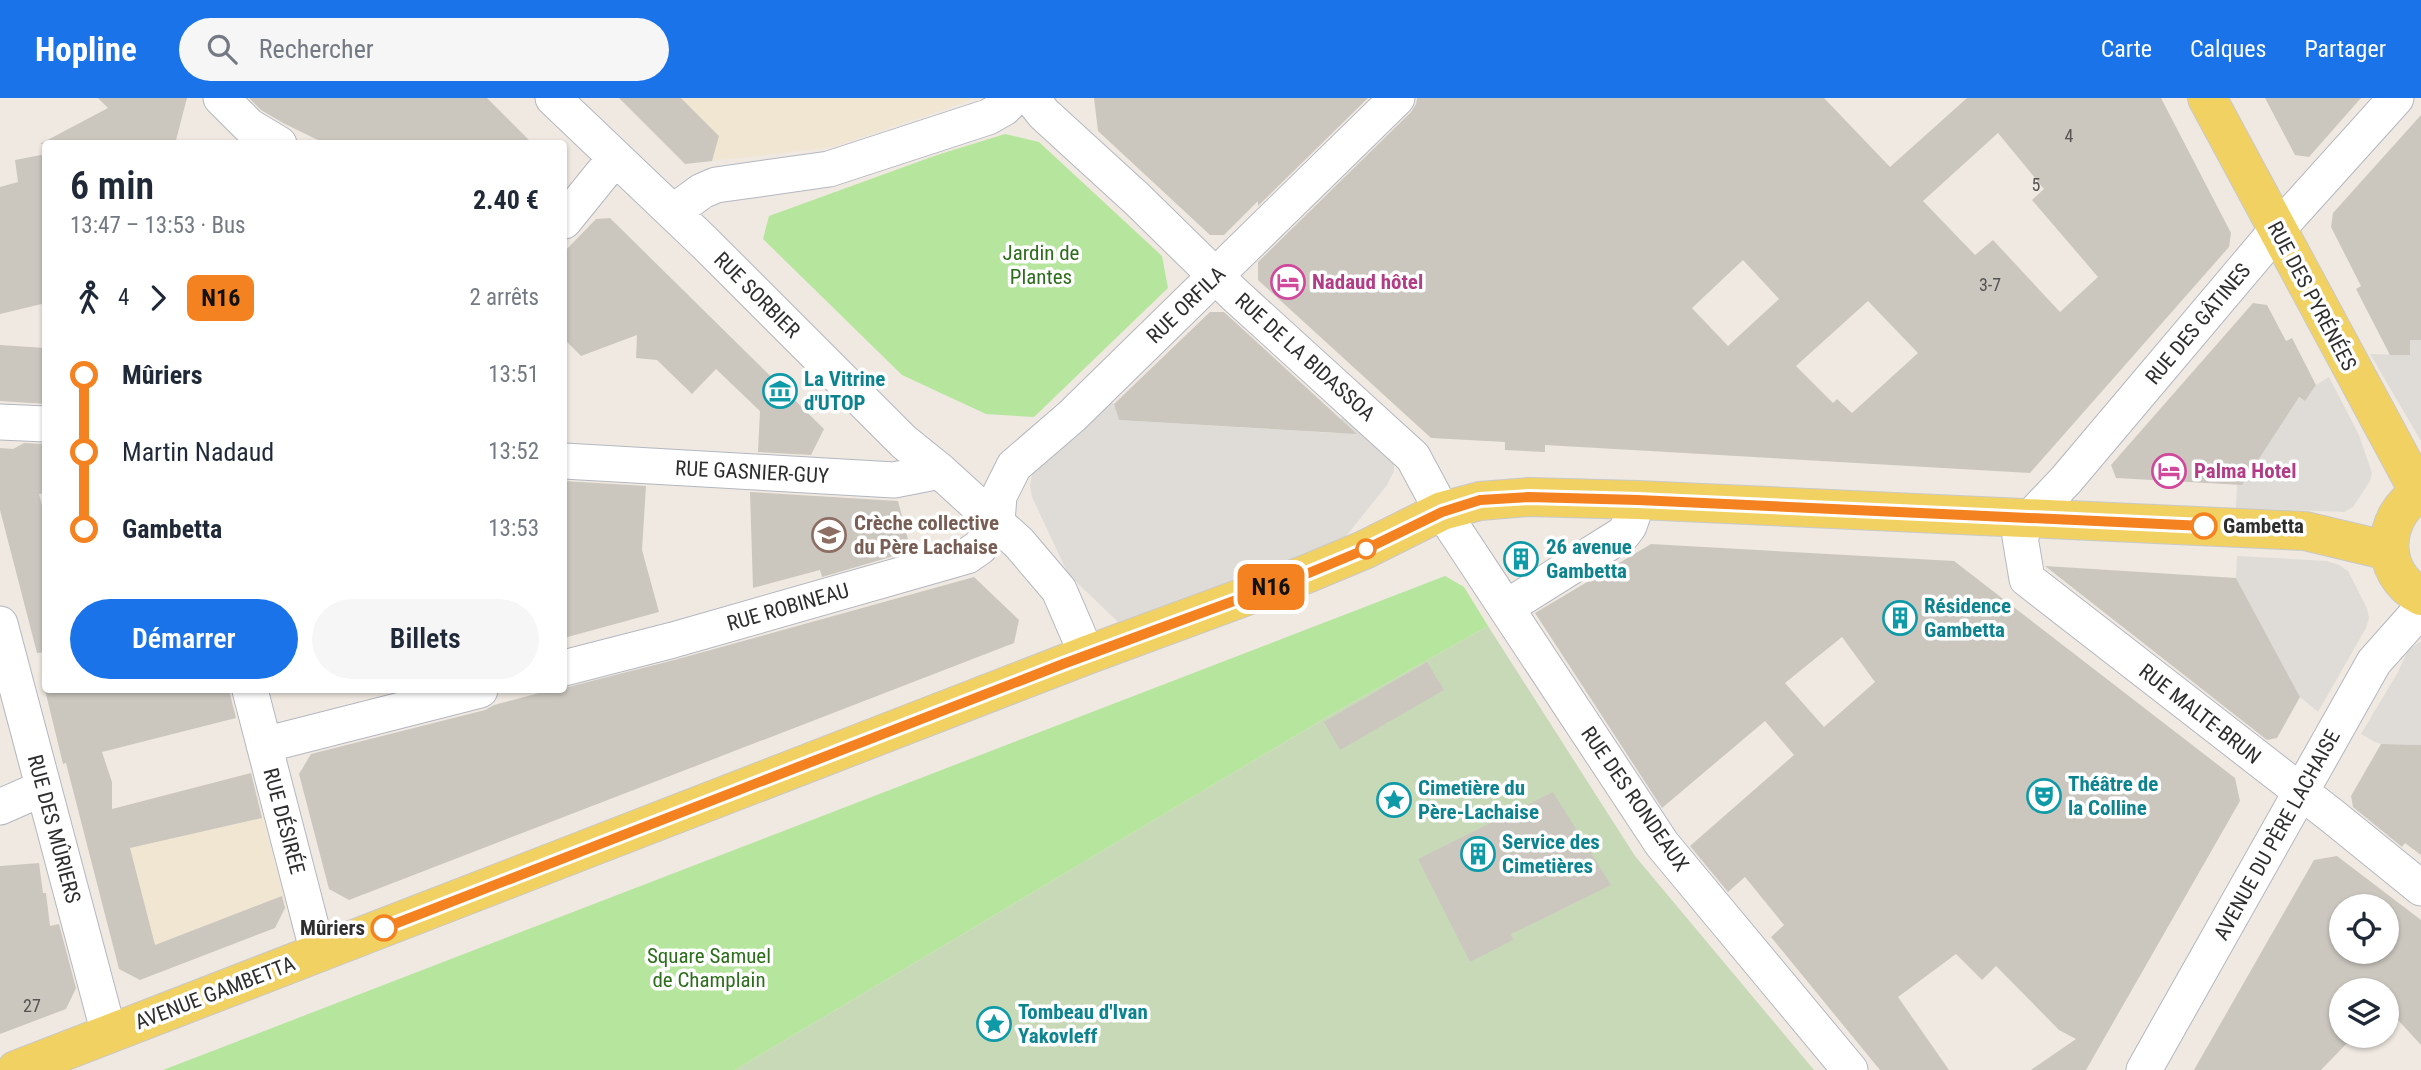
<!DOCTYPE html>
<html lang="fr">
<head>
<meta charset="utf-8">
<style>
  body { margin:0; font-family:"Roboto Condensed",sans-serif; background:#f6f6f7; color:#1f2937; height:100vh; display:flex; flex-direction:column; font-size:26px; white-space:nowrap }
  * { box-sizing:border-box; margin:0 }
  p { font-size:23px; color:#747a83 }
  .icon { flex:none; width:38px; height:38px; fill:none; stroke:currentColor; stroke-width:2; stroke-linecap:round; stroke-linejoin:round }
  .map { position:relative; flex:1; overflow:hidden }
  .drawer { position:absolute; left:42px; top:42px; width:525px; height:553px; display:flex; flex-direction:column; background:#fff; border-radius:7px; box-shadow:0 2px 5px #0004 }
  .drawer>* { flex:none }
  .badge { padding:0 14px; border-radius:10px; font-size:24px; line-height:46px }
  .fabs { position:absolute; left:2329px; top:796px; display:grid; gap:14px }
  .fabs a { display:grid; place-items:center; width:70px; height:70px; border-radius:50%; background:#fff; box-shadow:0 2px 5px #0004; font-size:35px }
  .map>.badge { position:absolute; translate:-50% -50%; box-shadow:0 0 0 4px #fff }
  .legs { display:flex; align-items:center; gap:10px; height:77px; padding:0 28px; font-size:23px }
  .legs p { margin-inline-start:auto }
  .summary { display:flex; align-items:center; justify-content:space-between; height:119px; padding:0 28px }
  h1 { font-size:38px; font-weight:600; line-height:52px }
  .button { display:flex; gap:14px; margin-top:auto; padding:14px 28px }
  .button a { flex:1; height:80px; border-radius:42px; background:#1a73e8; color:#fff; font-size:28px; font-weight:600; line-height:80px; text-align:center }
  .button a+a { background:#f6f6f7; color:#1f2937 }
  ul { padding:0 28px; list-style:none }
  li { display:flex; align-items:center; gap:24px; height:77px; font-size:26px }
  li i { display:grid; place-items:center; width:10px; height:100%; margin:0 9px; background:currentColor }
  li i::after { content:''; width:18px; height:18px; margin:-9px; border:5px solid; border-radius:50%; background:#fff }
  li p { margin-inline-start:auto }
  li:first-child i { background:linear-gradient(#0000 50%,currentColor 0) }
  li:last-child i { background:linear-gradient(currentColor 50%,#0000 0) }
  header { display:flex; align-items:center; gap:42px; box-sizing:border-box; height:98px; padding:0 35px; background:#1a73e8; color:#fff }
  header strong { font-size:33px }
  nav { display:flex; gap:38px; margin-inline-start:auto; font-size:24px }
  .search { width:490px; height:63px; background:#f6f6f7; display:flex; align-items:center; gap:18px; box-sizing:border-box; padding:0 24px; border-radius:38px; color:#747a83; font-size:26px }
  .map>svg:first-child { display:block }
  .education { fill:#f0e6d1 }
  .green { fill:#b6e59e }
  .cemetery { fill:#c8d9b8 }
  .plaza { fill:#dfdcd8 }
  .building { fill:#cbc7bf; fill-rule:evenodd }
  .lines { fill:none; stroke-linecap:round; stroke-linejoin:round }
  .minor-casing { stroke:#b4b7c1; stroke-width:37 }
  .major-casing { stroke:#c9c9c9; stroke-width:40 }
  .minor { stroke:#fff; stroke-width:35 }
  .major { stroke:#f2d163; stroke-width:38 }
  .line-1-casing { stroke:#fff; stroke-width:16 }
  .line-1 { stroke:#f58220; stroke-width:10 }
  .stop-1-dot { fill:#fff; stroke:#f58220; stroke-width:3.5 }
  .labels { text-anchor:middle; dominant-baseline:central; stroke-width:7; stroke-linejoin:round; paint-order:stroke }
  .number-label { font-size:18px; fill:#555452 }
  .park-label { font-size:21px; fill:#2c6e1b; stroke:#fff }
  .hotel-label { font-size:21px; font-weight:bold; fill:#b23c85; stroke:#fff; text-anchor:start }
  .street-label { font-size:21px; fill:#2e2e2e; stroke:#fff }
  .culture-label { font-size:21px; font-weight:bold; fill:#0d838f; stroke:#fff; text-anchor:start }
  .education-label { font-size:21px; font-weight:bold; fill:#785e54; stroke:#fff; text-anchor:start }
  .stop-label { font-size:21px; font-weight:bold; fill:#2e2e2e; stroke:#fff; text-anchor:start }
</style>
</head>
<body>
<header>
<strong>Hopline</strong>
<div class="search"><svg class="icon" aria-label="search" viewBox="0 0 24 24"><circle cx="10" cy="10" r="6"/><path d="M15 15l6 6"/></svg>Rechercher</div>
<nav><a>Carte</a><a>Calques</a><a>Partager</a></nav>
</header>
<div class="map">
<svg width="2421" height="972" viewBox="0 0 2421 972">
  <rect width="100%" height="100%" fill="#efe9e1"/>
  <path class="education" d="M619,0H970L969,3L833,49L685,66Z
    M251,675L286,809L275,830L119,871L80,720Z"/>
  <path class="green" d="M1005,36L1039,44L1162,158L1168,190L1034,319L986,316L902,277L763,141L769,118L937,57Z
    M1445,478L1464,489L1488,528L1332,616L735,972H163Z"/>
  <path class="cemetery" d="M1488,528L1635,758L1814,972H735L1332,616Z"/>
  <path class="plaza" d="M2410,242H2421V343L2370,256L2410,257Z
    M2329,279L2359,337L2372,375L2370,383L2353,409L2344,414L2236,410L2237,387L2298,299L2305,303L2316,287Z
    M1108,301L1114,306L1120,322L1335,335L1341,321L1346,316L1394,364V373L1387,387L1343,442L1123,526L1117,523L1068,476L1032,399L1030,388L1032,377L1039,368Z
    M2237,458L2327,463L2339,467L2348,473L2367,510L2369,520L2366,530L2318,614L2300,599L2236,480Z
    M2421,543V647L2381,646L2373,643L2361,636L2398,574L2408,552Z"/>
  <path class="building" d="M98,0H187L175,46H40L108,10Z
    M249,0H487L533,46H326L283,25L261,12Z
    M619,0H681L719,38L712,63L685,66Z
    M1094,0H1368L1258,108V103L1224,137H1210L1098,33Z
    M1417,0H1824L1890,69L1967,0H2161L2231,135L2229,149L2030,375L1545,347V354L1505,352V344L1431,340L1258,182V164L1411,14L1416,6ZM1998,35L2044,91L2032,102L2098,179L2060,214L1993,142L1975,157L1923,103ZM1743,162L1779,201L1728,248L1692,210ZM1868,203L1918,255L1852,315L1837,301L1833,305L1796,268Z
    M2265,0H2361L2309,59L2295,57Z
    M2421,17V242H2410V257H2390L2356,191L2361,188L2331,129L2333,115Z
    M46,56V205L0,216V89L18,84L15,62Z
    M610,120L824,331L811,357L758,354L760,313L716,271L692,296L657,262L636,260L637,237L581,258L564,241V154L596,121Z
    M2253,205L2267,207L2286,243L2292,240L2316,287L2305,303L2299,299L2242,387L2116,380L2111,367Z
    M1210,214H1224L1357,336L1119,322L1114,306Z
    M0,247L46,250V306L0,303Z
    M24,345L46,346V395L39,396L46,422V554L37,555L0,412V350L13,351Z
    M564,383L646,388L642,452L659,514L564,540Z
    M750,394L898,403L911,453L822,479L820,472L753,490Z
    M1651,446L1954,463L2235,680L2240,703L2086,972H2031L2076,941L2059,932L1996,868L1982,882L1956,856L1898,899L1949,972H1880L1771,839L1784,827L1745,779L1728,794L1690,748L1794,657L1765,623L1662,710L1535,515ZM1842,539L1875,584L1824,629L1785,585Z
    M2045,468L2236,480L2300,599L2277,640L2267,642Z
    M974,479L1019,522L1014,545L349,802L329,791L299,676L311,656L485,612L494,607L551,592H564V590L678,561Z
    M1427,564L1444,592L1340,652L1324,624Z
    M45,592H229L236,620L102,654L112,684V711L251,675L262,720L130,750L155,847L282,798L285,810L275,830L140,882L119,871L66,665L63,666Z
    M2381,646L2421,647V757L2405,745L2402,749L2353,709L2351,698Z
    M1553,694L1611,787L1511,836L1513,842L1470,864L1418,761Z
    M2337,758L2421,822V947L2387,910V892H2342V938H2354L2321,972H2194L2314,762ZM2342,808H2387V854H2342Z
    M39,765L43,795H46L50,828L59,826L76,890L66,911L0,936V768Z"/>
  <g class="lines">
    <g class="minor-casing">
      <path id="minor" d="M221,0L249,28L279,46
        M553,0L705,145L904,344L940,373L1019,445L1059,492L1087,557
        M1031,0L1044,16L1137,101L1234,196L1413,359L1442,413L1662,746L1850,972
        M2396,0L2277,132L2066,382L2029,421L2020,439L2027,481L2331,717L2421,790
        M673,114L702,93L716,87L829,71L988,19L1004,10L1014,0
        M564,123L615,60
        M0,324L46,326
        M564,363L894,382L940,373
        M997,424L999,398L1014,368L1072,318L1397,0
        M1507,509L1623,436L1629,428L1638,402
        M0,526L109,936
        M564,570L673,542L967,458L980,449L997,424
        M250,592L318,855
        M264,647L480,592
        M0,709L43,690
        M2144,972L2374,564L2421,511"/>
    </g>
    <g class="major-casing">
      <path id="major" d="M2207,0L2419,394
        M2421,394C2381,417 2377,475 2421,498
        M16,972L1087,557L1304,477L1364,452L1442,413L1480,403L1529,399L1638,402L2305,433L2389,453"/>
    </g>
    <use href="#minor" class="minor"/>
    <use href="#major" class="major"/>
  </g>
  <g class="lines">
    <g class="line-1-casing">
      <path id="line-1" d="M384,830L1063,566L1304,477L1364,452L1442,414L1480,402L1529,399L1638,402L2204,428"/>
    </g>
    <use href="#line-1" class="line-1"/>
  </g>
  <defs>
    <g id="hotel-ring" transform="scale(1.75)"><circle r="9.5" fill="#fff" stroke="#d1479c" stroke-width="1.5"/><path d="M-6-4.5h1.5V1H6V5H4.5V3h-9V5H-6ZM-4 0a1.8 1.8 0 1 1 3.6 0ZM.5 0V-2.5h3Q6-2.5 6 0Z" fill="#d1479c"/></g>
    <g id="museum-ring" transform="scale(1.75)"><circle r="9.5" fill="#fff" stroke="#0f9aa8" stroke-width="1.5"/><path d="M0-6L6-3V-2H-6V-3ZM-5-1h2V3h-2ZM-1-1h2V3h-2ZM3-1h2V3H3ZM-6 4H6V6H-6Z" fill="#0f9aa8"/></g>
    <g id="school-ring" transform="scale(1.75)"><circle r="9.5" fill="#fff" stroke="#8d6e63" stroke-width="1.5"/><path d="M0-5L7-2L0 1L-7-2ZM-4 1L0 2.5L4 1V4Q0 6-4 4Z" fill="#8d6e63"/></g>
    <g id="building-ring" transform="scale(1.75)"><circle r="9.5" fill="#fff" stroke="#0f9aa8" stroke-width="1.5"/><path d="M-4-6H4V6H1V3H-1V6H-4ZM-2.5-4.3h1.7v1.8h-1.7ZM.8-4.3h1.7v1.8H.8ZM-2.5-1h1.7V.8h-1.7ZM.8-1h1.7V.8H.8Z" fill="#0f9aa8"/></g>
    <g id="theatre-ring" transform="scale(1.75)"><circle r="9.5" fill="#fff" stroke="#0f9aa8" stroke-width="1.5"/><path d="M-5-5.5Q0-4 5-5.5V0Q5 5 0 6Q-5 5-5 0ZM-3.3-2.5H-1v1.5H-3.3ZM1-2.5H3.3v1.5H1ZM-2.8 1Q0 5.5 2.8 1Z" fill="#0f9aa8"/></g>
    <g id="sight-ring" transform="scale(1.75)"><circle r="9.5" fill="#fff" stroke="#0f9aa8" stroke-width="1.5"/><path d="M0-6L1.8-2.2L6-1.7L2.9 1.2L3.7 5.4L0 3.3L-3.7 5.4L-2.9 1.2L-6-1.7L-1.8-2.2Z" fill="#0f9aa8"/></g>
  </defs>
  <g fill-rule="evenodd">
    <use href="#hotel-ring" x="1288" y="184"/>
    <use href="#museum-ring" x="780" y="293"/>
    <use href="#hotel-ring" x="2169" y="373"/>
    <use href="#school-ring" x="829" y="437"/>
    <use href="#building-ring" x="1521" y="461"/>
    <use href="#building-ring" x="1900" y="520"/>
    <use href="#theatre-ring" x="2044" y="698"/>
    <use href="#sight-ring" x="1394" y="702"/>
    <use href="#building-ring" x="1478" y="756"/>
    <use href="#sight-ring" x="994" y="926"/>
  </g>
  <g class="stop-1-dot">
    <circle cx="2204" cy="428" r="12"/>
    <circle cx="1366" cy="451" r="9"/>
    <circle cx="384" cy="830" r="12"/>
  </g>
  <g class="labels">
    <g class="number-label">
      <text x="2069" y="37">4</text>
      <text x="2036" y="86">5</text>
      <text x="1990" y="186">3-7</text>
      <text x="32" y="907">27</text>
    </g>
    <g class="park-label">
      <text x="1041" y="155">Jardin de<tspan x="1041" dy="24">Plantes</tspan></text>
      <text x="709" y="858">Square Samuel<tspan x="709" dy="24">de Champlain</tspan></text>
    </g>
    <g class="hotel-label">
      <text x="1312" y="184">Nadaud hôtel</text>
      <text x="2194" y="373">Palma Hotel</text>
    </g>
    <g class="street-label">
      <text transform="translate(757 197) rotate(45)">RUE SORBIER</text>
      <text transform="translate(2312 198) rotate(62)">RUE DES PYRÉNÉES</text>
      <text transform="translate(1186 207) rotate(-44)">RUE ORFILA</text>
      <text transform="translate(2198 226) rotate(-50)">RUE DES GÂTINES</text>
      <text transform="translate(1305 259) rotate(42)">RUE DE LA BIDASSOA</text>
      <text transform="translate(752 374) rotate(3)">RUE GASNIER-GUY</text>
      <text transform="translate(788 509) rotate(-16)">RUE ROBINEAU</text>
      <text transform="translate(2200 616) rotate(38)">RUE MALTE-BRUN</text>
      <text transform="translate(1635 701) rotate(55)">RUE DES RONDEAUX</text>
      <text transform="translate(284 723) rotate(75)">RUE DÉSIRÉE</text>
      <text transform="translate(54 731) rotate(75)">RUE DES MÛRIERS</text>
      <text transform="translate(2277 737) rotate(-61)">AVENUE DU PÈRE LACHAISE</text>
      <text transform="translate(215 895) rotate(-21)">AVENUE GAMBETTA</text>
    </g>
    <g class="culture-label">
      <text x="804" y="281">La Vitrine<tspan x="804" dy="24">d'UTOP</tspan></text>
      <text x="1546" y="449">26 avenue<tspan x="1546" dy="24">Gambetta</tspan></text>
      <text x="1924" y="508">Résidence<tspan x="1924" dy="24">Gambetta</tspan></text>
      <text x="2068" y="686">Théâtre de<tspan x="2068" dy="24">la Colline</tspan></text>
      <text x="1418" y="690">Cimetière du<tspan x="1418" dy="24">Père-Lachaise</tspan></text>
      <text x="1502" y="744">Service des<tspan x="1502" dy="24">Cimetières</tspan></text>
      <text x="1018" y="914">Tombeau d'Ivan<tspan x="1018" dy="24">Yakovleff</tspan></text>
    </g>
    <g class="education-label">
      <text x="854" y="425">Crèche collective<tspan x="854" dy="24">du Père Lachaise</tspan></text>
    </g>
    <g class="stop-label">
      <text x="2223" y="428">Gambetta</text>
      <text x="365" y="830" text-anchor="end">Mûriers</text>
    </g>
  </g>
</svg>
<div class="fabs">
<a><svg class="icon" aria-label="locate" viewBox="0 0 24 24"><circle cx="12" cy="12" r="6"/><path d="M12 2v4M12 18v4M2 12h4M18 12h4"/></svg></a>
<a><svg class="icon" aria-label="layers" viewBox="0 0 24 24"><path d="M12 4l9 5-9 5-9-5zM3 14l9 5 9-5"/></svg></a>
</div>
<b class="badge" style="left:1271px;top:489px;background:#f58220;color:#111">N16</b>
<section class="drawer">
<div class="summary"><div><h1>6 min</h1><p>13:47 – 13:53 · Bus</p></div><b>2.40 €</b></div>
<div class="legs"><svg class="icon" aria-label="walk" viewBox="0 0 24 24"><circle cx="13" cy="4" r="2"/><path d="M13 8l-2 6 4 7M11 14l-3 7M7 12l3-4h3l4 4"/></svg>4<svg class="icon" aria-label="forward" viewBox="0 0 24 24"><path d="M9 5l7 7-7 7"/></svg><b class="badge" style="background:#f58220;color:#111">N16</b><p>2 arrêts</p></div>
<ul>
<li><i style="color:#f58220"></i><b>Mûriers</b><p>13:51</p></li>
<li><i style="color:#f58220"></i><span>Martin Nadaud</span><p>13:52</p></li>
<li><i style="color:#f58220"></i><b>Gambetta</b><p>13:53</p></li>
</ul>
<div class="button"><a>Démarrer</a><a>Billets</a></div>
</section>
</div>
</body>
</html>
